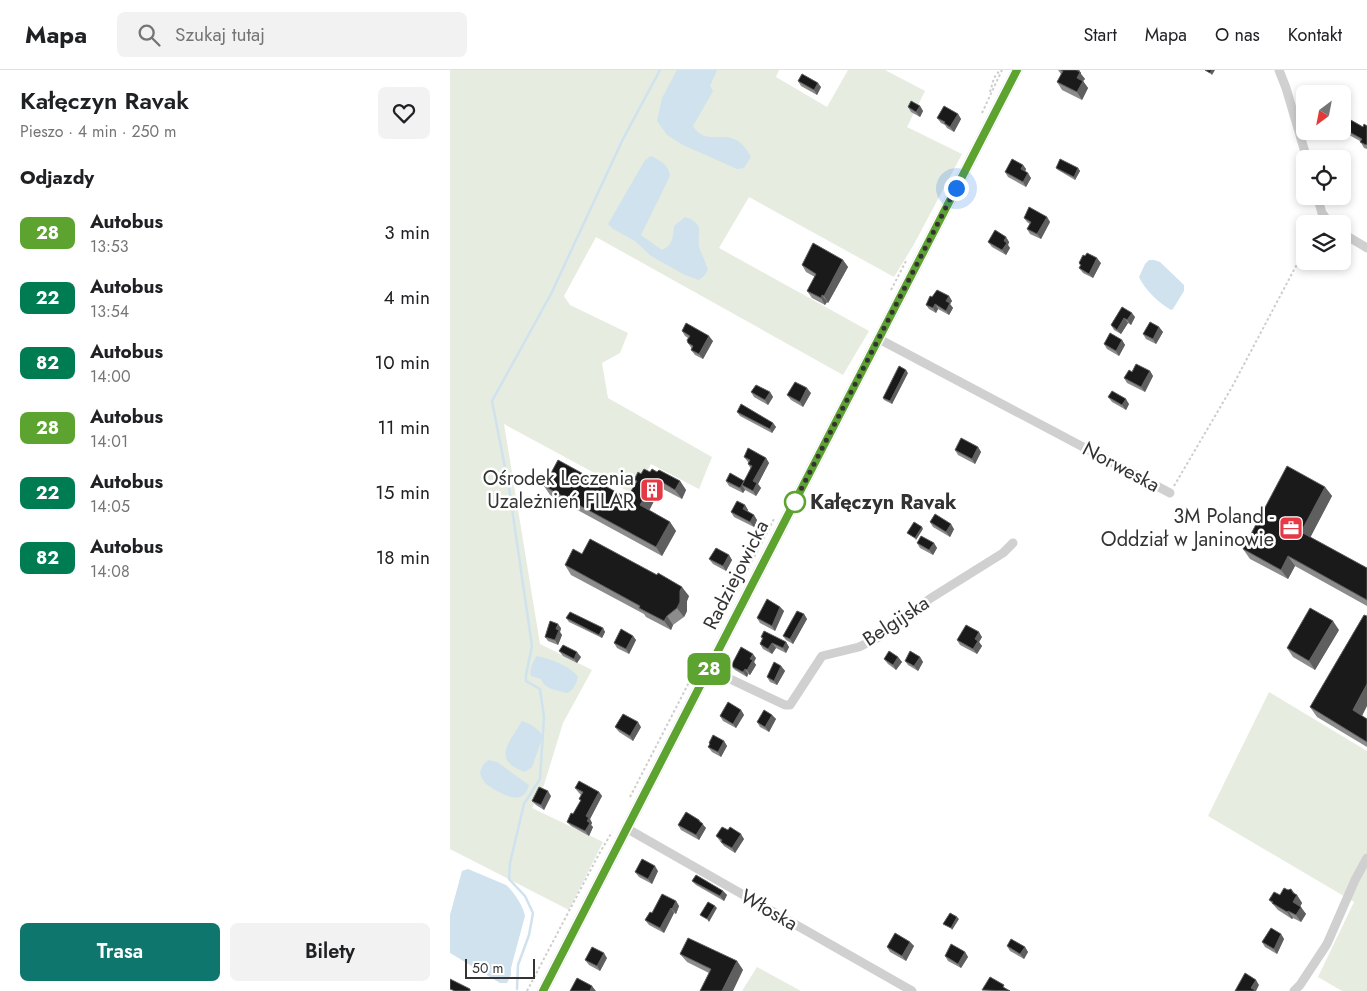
<!DOCTYPE html>
<html lang="pl">
<head>
<meta charset="utf-8">
<style>
  body { margin:0; font-family:Jost,sans-serif; background:#f2f2f2; color:#202124; height:100vh; display:flex; flex-direction:column; font-size:19px; white-space:nowrap }
  * { box-sizing:border-box; margin:0 }
  p { font-size:16px; color:#757577 }
  .icon { flex:none; width:28px; height:28px; fill:none; stroke:currentColor; stroke-width:2; stroke-linecap:round; stroke-linejoin:round }
  .map { position:relative; flex:1; overflow:hidden }
  .drawer { display:flex; flex-direction:column; background:#fff; width:450px }
  .drawer>* { flex:none }
  .badge { padding:0 10px; border-radius:8px; font-size:18px; line-height:32px }
  .needle { width:32px; rotate:212deg }
  .controls { position:absolute; left:846px; top:15px; display:grid; gap:10px }
  .controls a { display:grid; place-items:center; width:55px; height:55px; border-radius:8px; background:#fff; box-shadow:0 2px 8px #0003; font-size:25px }
  .scale { position:absolute; left:15px; bottom:12px; width:70px; box-sizing:border-box; padding-left:5px; border:2px solid #333; border-top:0; font-size:14px; line-height:18px; white-space:nowrap; color:#333; -webkit-text-stroke:4px #fff; paint-order:stroke }
  .you { position:absolute; width:25px; height:25px; margin:-12px; border:4px solid #fff; border-radius:50%; background:#1a73e8; box-shadow:0 0 0 8px #1a73e833 }
  .map>.badge { position:absolute; translate:-50% -50%; box-shadow:0 0 0 2px #fff }
  h2 { padding:0 20px; font-size:19px; line-height:45px }
  .round { display:grid; place-items:center; flex:none; width:52px; height:52px; border-radius:8px; background:#f2f2f2 }
  .summary { display:flex; align-items:center; justify-content:space-between; height:85px; padding:0 20px }
  h1 { font-size:24px; font-weight:600; line-height:38px }
  .cta { display:flex; gap:10px; margin-top:auto; padding:10px 20px }
  .cta a { flex:1; height:58px; border-radius:8px; background:#0f766e; color:#fff; font-size:20px; font-weight:600; line-height:58px; text-align:center }
  .cta a+a { background:#f2f2f2; color:#202124 }
  ul { padding:0; list-style:none }
  li { display:flex; align-items:center; gap:15px; height:65px; padding:0 20px }
  li div { flex:1 }
  li b { display:block; font-size:19px }
  li em { font-style:normal }
  li .badge { min-width:55px; font-weight:700; text-align:center }
  header { display:flex; align-items:center; gap:30px; box-sizing:border-box; height:70px; padding:0 25px; background:#fff; border-bottom:1px solid #e0e0e0 }
  header strong { font-size:24px }
  nav { display:flex; gap:28px; margin-inline-start:auto; font-size:18px }
  .search { width:350px; height:45px; background:#f2f2f2; display:flex; align-items:center; gap:12px; box-sizing:border-box; padding:0 18px; border-radius:8px; color:#757577; font-size:19px }
  main { display:flex; flex:1; min-height:0 }
  .map>svg:first-child { display:block }
  .green { fill:#e6ecdf }
  .water { fill:#cfe2ee }
  .lines { fill:none; stroke-linecap:round; stroke-linejoin:round }
  .stream { stroke:#cfe2ee; stroke-width:2.5 }
  .path { stroke:#cdcdcd; stroke-width:2; stroke-dasharray:2.5 2.5; stroke-linecap:butt }
  .street { stroke:#d0d0d0; stroke-width:9 }
  .secondary { stroke:#bdbdbd; stroke-width:11 }
  .wall { fill:#8c8c8c }
  .shaded-wall { fill:#5f5f5f }
  .building { fill:#1a1a1a; stroke:#5f5f5f }
  .line-casing { stroke:#fff; stroke-width:11 }
  .line { stroke:#5da32f; stroke-width:8 }
  .walk { stroke:#333; stroke-width:5; stroke-dasharray:0 9 }
  .stop-dot { fill:#fff; stroke:#5da32f; stroke-width:2.5 }
  .labels { text-anchor:middle; dominant-baseline:central; stroke-width:5; stroke-linejoin:round; paint-order:stroke }
  .street-label { font-size:20px; fill:#333; stroke:#fff }
  .poi-label { font-size:20px; fill:#333; stroke:#fff; text-anchor:end }
  .stop-label { font-size:20px; font-weight:bold; fill:#333; stroke:#fff; text-anchor:start }
</style>
</head>
<body>
<header>
<strong>Mapa</strong>
<div class="search"><svg class="icon" aria-label="search" viewBox="0 0 24 24"><circle cx="10" cy="10" r="6"/><path d="M15 15l6 6"/></svg>Szukaj tutaj</div>
<nav><a>Start</a><a>Mapa</a><a>O nas</a><a>Kontakt</a></nav>
</header>
<main>
<section class="drawer">
<div class="summary"><div><h1>Kałęczyn Ravak</h1><p>Pieszo · 4 min · 250 m</p></div><a class="round"><svg class="icon" aria-label="heart" viewBox="0 0 24 24"><path d="M12 20l-8-8c-3-5 5-10 8-4 3-6 11-1 8 4z"/></svg></a></div>
<h2>Odjazdy</h2>
<ul>
<li><span class="badge" style="background:#5da32f;color:#fff">28</span><div><b>Autobus</b><p>13:53</p></div><em>3 min</em></li>
<li><span class="badge" style="background:#007c52;color:#fff">22</span><div><b>Autobus</b><p>13:54</p></div><em>4 min</em></li>
<li><span class="badge" style="background:#007c52;color:#fff">82</span><div><b>Autobus</b><p>14:00</p></div><em>10 min</em></li>
<li><span class="badge" style="background:#5da32f;color:#fff">28</span><div><b>Autobus</b><p>14:01</p></div><em>11 min</em></li>
<li><span class="badge" style="background:#007c52;color:#fff">22</span><div><b>Autobus</b><p>14:05</p></div><em>15 min</em></li>
<li><span class="badge" style="background:#007c52;color:#fff">82</span><div><b>Autobus</b><p>14:08</p></div><em>18 min</em></li>
</ul>
<div class="cta"><a>Trasa</a><a>Bilety</a></div>
</section>
<div class="map">
<svg width="917" height="921" viewBox="0 0 917 921">
  <rect width="100%" height="100%" fill="#fff"/>
  <path class="green" d="M0,0H329L326,7L377,37L398,0H435L475,21L457,57L512,84L463,176L444,207L299,127L269,178L419,261L393,305L146,167L114,226L120,235L178,263L170,283L152,293L158,328L262,387L249,419L201,394L185,425L54,354L90,574L142,600L113,653L94,715L82,738L153,772L119,840L0,779Z
    M819,622L917,681V921H892L868,907L904,832L758,746Z
    M307,897L351,921H292Z"/>
  <path class="water" d="M227,0H267L260,16L263,21L243,56C254,74 268,63 284,69C292,72 297,80 301,87L294,98L287,99L233,75L217,65L207,51L212,28Z
    M201,86C211,91 219,95 220,106L191,165L212,180C223,175 223,167 224,156L235,147C258,155 245,164 250,180C253,187 256,193 258,200L254,206L249,210L235,205L201,186L185,171L163,159L158,154L195,90Z
    M699,190H704L710,192L734,215V221L723,239L721,240C709,233 695,220 689,207L695,194Z
    M87,586C101,589 120,596 128,607C126,614 124,620 117,623C107,620 94,619 91,609L81,606C79,601 83,590 87,586Z
    M72,651C82,654 87,658 93,666L82,697L75,702C41,690 59,673 72,651Z
    M38,690L47,692L79,715C74,736 55,726 42,718C39,716 35,714 33,710C31,708 31,705 30,702L33,695Z
    M18,799L56,815C64,822 73,836 75,846L61,898V905L57,913H50L0,883V845L12,801Z"/>
  <g class="lines">
    <path class="stream" d="M67,919L68,895L79,865L83,843L75,826L59,809L60,793L74,734L90,709L94,647L90,619L76,611V605L82,576L59,418L42,331L101,224L173,69L210,0"/>
    <path class="path" d="M540,22L544,8L550,0
      M532,43L552,0
      M441,220L456,191
      M724,416L782,317L855,179
      M272,549L325,447
      M180,727L250,591
      M77,921L149,784L162,762"/>
    <path class="street" d="M829,0L836,18L857,89
      M867,126L872,143L880,154
      M892,163L917,178
      M429,269L720,423
      M259,599L335,635H340L372,586L409,577L429,567L481,528L553,483L563,473
      M176,758L462,921
      M844,921L850,915L877,874L905,810L917,788"/>
    <path class="secondary" d="M93,921L567,0"/>
  </g>
  <path class="wall" d="M608,0H629L631,3V4L635,9L633,11L638,18L632,30L612,20L607,12L611,4Z
    M348,11L371,17L367,25L351,16Z
    M470,36L473,41L470,47L461,42L458,37Z
    M508,44L511,49L504,62L497,58L495,55L491,53L487,48Z
    M892,45L913,57L917,56V79L914,78L910,71L892,61Z
    M573,95L576,99L575,102L581,108L576,117L558,107L555,102Z
    M606,98H628L630,101L625,110L608,100Z
    M597,147L600,152L591,169L580,164L577,159L580,154L577,152L574,148Z
    M556,167L559,172L558,175L560,178L556,185L542,177L538,172Z
    M393,190L398,197L378,233L377,232L375,235L362,228L357,221L365,207L356,202L352,195Z
    M629,193H651L643,208L633,203L629,198L630,196Z
    M499,226L502,231L500,234L503,238L499,245L488,239L486,243L479,239L476,235L482,227Z
    M672,237L685,247L681,255L678,253L671,264L664,260L661,255Z
    M709,257L713,262L706,274L696,269L693,264Z
    M232,261L263,271L253,289L245,285L241,280L242,279L238,273V268L235,266Z
    M672,270L675,275L669,286L657,279L654,274Z
    M700,301L703,306L695,322L677,313L674,308L682,302Z
    M458,303L442,334L434,330L433,328Z
    M301,322H320L323,327L318,335L304,327Z
    M361,323L353,337L341,330L337,325Z
    M658,327L679,334L676,340L662,332Z
    M287,342L323,353L326,357L322,363L290,346Z
    M528,377L531,382L525,394L508,385L505,380Z
    M294,387L316,388L319,393L308,414L311,418L306,426L295,420L293,423L279,416L276,411H294L301,399L298,394V392Z
    M200,402H207L230,411L236,420L232,429L213,419L208,428L206,427L199,440L220,452L226,461L212,486L100,425L94,416L177,428L186,413L184,410L191,404Z
    M875,417L882,426L860,467L917,498V536L845,496L838,509L800,489L793,479Z
    M295,435L298,440V441L304,445L307,450L304,457L284,447L281,442Z
    M480,452L504,459L500,467L483,457Z
    M467,473H484L487,478L483,485L470,478Z
    M132,484L239,526L237,531V541L234,547L223,555L221,560L196,547L194,544L121,505L115,495Z
    M279,485L282,490L276,501L263,494L259,489Z
    M330,537L334,541L325,561L310,553L307,548Z
    M354,544L357,549L343,574L336,570L333,566Z
    M116,548L153,558L155,562L152,568L119,552Z
    M111,558L110,562L112,565L108,575L98,571L95,567Z
    M889,560L865,600L843,587L837,578Z
    M183,566L186,570L179,584L167,578L164,573Z
    M311,567L336,572L339,577L336,583L326,578L322,584L313,579L310,574L312,569Z
    M532,567L529,572L532,576L527,584L510,575L507,570Z
    M109,581L131,587L127,593L113,586Z
    M448,587L452,592L446,600L438,594L434,589Z
    M470,587L473,592L468,601L458,595L455,591Z
    M306,588L304,592L306,595L300,605L298,604L297,607L285,600L281,596Z
    M331,596L335,601L327,615L320,612L317,607Z
    M860,637L912,646L917,649V677L867,647Z
    M291,640L294,645L286,658L273,651L270,646Z
    M322,645L326,649L319,662L310,657L307,652Z
    M165,657H191L183,671L169,662Z
    M274,671L277,676L271,687L262,682L258,677L259,675V673Z
    M125,718L149,722L152,726L140,749L142,753L141,755L143,757L139,766L121,756L117,752L123,744L131,731L129,729L131,725L129,723Z
    M101,726L94,740L86,735L82,731Z
    M251,753L256,758L249,770L231,760L228,755Z
    M278,760L294,769L285,783L274,776L266,766Z
    M208,801L202,814L189,807L185,802Z
    M242,811L273,821L277,825L274,831L246,815Z
    M845,824L847,825L852,833L850,837L856,844L851,852L843,848L842,849L828,840L819,830L830,825Z
    M226,831L229,836L226,844L224,843L214,863L199,855L195,850L202,843Z
    M831,864L834,869L827,884L815,877L812,872Z
    M460,872L464,876L456,891L440,882L437,877Z
    M557,876L575,877L578,882L574,889L560,881Z
    M515,882L518,887L511,898L498,891L495,886Z
    M230,884L287,891L293,900L259,903L237,892Z
    M157,888L150,901L139,895L135,890Z"/>
  <path class="shaded-wall" d="M625,0H629L631,3V4L635,9L633,11L638,18L632,30L627,22V8Z
    M762,0H765L762,5L760,3Z
    M368,13L371,17L367,25L364,20Z
    M470,36L473,41L470,47L466,42Z
    M508,44L511,49L504,62L500,57Z
    M573,95L576,99L574,104L571,99Z
    M628,98L630,101L625,110L624,107Z
    M578,103L581,108L576,117L573,112Z
    M597,147L600,152L591,169L587,164Z
    M556,167L559,172L558,175L560,178L556,185L552,180L554,171Z
    M647,188L651,193L643,208L639,204Z
    M393,190L398,197L378,233L374,226Z
    M372,225L377,232L375,235L371,228Z
    M499,226L502,231L500,234L503,238L499,245L496,241V231Z
    M485,234L488,239L486,243L483,238Z
    M682,243L685,247L681,255L677,250Z
    M674,248L678,253L671,264L667,260Z
    M709,257L713,262L706,274L703,269Z
    M259,266L263,271L253,289L249,284Z
    M672,270L675,275L669,286L666,281Z
    M456,300L458,303L442,334L440,331Z
    M700,301L703,306L695,322L691,317Z
    M357,318L361,323L353,337L350,332Z
    M320,322L323,327L318,335L315,330Z
    M676,329L679,334L676,340L672,335Z
    M323,353L326,357L322,363L320,359Z
    M528,377L531,382L525,394L522,389Z
    M316,388L319,393L308,414L311,418L306,426L303,421V411Z
    M207,409L213,419L208,428L201,419Z
    M230,411L236,420L232,429L225,420Z
    M294,411L292,415L295,420L293,423L290,418Z
    M875,417L882,426L858,472L851,462Z
    M200,418L206,427L197,445L190,435Z
    M295,435L298,440L296,444L293,439Z
    M304,445L307,450L304,457L300,452Z
    M220,452L226,461L212,486L206,477Z
    M501,454L504,459L500,467L496,462Z
    M472,457L473,459L466,470L465,468Z
    M484,473L487,478L483,485L479,480Z
    M279,485L282,490L276,501L273,496Z
    M838,486L845,496L838,509L831,500Z
    M232,517L239,526L237,531V541L234,547L227,538L230,521Z
    M330,537L334,541L325,561L322,556Z
    M354,544L357,549L343,574L340,569Z
    M217,546L223,555L221,560L214,551Z
    M883,551L889,560L865,600L859,591Z
    M108,554L111,558L110,562L112,565L108,575L105,570L106,559Z
    M153,558L155,562L152,568L149,565Z
    M529,562L532,567L529,572L532,576L527,584L523,579L525,569Z
    M183,566L186,570L179,584L176,579Z
    M336,572L339,577L336,583L333,578Z
    M322,573L326,578L322,584L318,579Z
    M127,582L131,587L127,593L124,589Z
    M303,584L306,588L304,592L306,595L300,605L297,600L300,589Z
    M448,587L452,592L446,600L443,595Z
    M470,587L473,592L468,601L464,596Z
    M331,596L335,601L327,615L324,611Z
    M295,599L298,604L297,607L293,602Z
    M917,614V636L910,650L903,640Z
    M291,640L294,645L286,658L283,654Z
    M322,645L326,649L319,662L315,657Z
    M188,652L191,657L183,671L180,666Z
    M274,671L277,676L271,687L268,682Z
    M98,721L101,726L94,740L91,735Z
    M149,722L152,726L140,749L142,753L141,755L143,757L139,766L135,761L137,751L136,746Z
    M249,750L256,758L249,770L246,765Z
    M291,764L294,769L285,783L282,778Z
    M205,796L208,801L202,814L198,809Z
    M841,819L847,826V825L852,833L848,840L843,832Z
    M273,821L277,825L274,831L270,826Z
    M226,831L229,836L226,844L222,839Z
    M265,836L267,838L259,852L257,849Z
    M851,837L856,844L851,852L846,845Z
    M221,838L224,843L214,863L210,858Z
    M838,841L843,848L842,849L837,842Z
    M507,847L509,849L502,860L501,858Z
    M831,864L834,869L827,884L824,879Z
    M460,872L464,876L456,891L452,886Z
    M575,877L578,882L574,889L570,884Z
    M515,882L518,887L511,898L508,894Z
    M154,883L157,888L150,901L147,896Z
    M287,891L293,900L283,921H272Z
    M806,910L809,915L806,921H804L801,918Z
    M142,916L146,921H140Z"/>
  <path class="building" d="M611,0H626L630,2L627,8L633,11L627,22L607,12L613,1Z
    M755,0H762L760,3Z
    M352,4L368,13L364,20L348,11Z
    M461,31L470,36L466,42L458,37Z
    M494,36L508,44L500,57L494,53L495,52L487,48Z
    M892,45L913,57L914,54L917,56V74L916,75L910,72L912,69L892,58Z
    M562,89L573,95L571,99L578,103L573,112L555,102Z
    M610,89L628,98L624,107L606,98Z
    M579,137L597,147L587,164L577,159L581,152L574,148Z
    M545,160L556,167L554,171L557,173L552,180L538,172Z
    M363,173L393,190L374,226L372,225L371,228L357,221L366,204L352,195Z
    M637,183L647,188L639,204L629,198L631,195L629,193L633,185L635,186Z
    M487,220L499,226L496,231L500,233L496,241L485,234L483,238L476,235L480,226L482,227Z
    M672,237L682,243L677,250L674,248L667,260L661,255Z
    M700,252L709,257L703,269L693,264Z
    M236,253L259,266L249,284L241,280L243,276L238,273L237,270L240,266L232,261Z
    M660,263L672,270L666,281L654,274Z
    M686,294L700,301L691,317L674,308L679,300L682,302Z
    M449,296L456,300L440,331L433,328Z
    M345,312L357,318L350,332L337,325Z
    M306,315L320,322L315,330L301,322Z
    M662,321L676,329L672,335L658,327Z
    M291,334L323,353L320,359L287,342Z
    M511,368L528,377L522,389L505,380Z
    M298,378L316,388L303,411L307,413L303,421L292,415L302,396L298,394L300,390L294,387Z
    M108,390L177,428L187,411L184,410L188,402L191,404L194,399L200,402L202,399L207,402L209,400L230,411L225,420L207,409L201,419L200,418L190,435L220,452L206,477L94,416Z
    M837,396L875,417L851,462L917,498V530L838,486L831,500L793,479Z
    M280,403L294,411L290,418L276,411Z
    M287,431L295,435L293,439L304,445L300,452L281,442Z
    M485,444L501,454L496,462L480,452Z
    M464,452L472,457L465,468L457,463Z
    M471,466L484,473L479,480L467,473Z
    M140,469L207,505L208,503L232,517L230,521V532L227,538L217,546L214,551L189,538L190,536L115,495L123,479L132,484Z
    M266,478L279,485L273,496L259,489Z
    M317,529L330,537L322,556L307,548Z
    M860,538L883,551L859,591L837,578Z
    M347,541L354,544L340,569L333,566Z
    M120,542L153,558L149,565L116,548Z
    M914,545L917,546V614L903,640L917,649V672L860,637Z
    M100,551L108,554L106,559L109,560L105,570L95,567Z
    M516,555L529,562L525,569L528,571L523,579L507,570Z
    M171,559L183,566L176,579L164,573Z
    M314,561L336,572L333,578L322,573L318,579L310,574L313,568L311,567Z
    M113,575L127,582L124,589L109,581Z
    M291,577L303,584L300,589L303,590L297,600L295,599L293,602L281,596Z
    M439,581L448,587L443,595L434,589Z
    M460,581L470,587L464,596L455,591Z
    M324,592L331,596L324,611L317,607Z
    M278,632L291,640L283,654L270,646Z
    M314,640L322,645L315,657L307,652Z
    M173,644L188,652L180,666L165,657Z
    M263,665L274,671L268,682L258,677L260,674L259,673Z
    M129,711L149,722L136,746L139,748L137,751L140,753L135,761L117,752L121,743L123,744L131,730L129,729L133,722L125,718Z
    M89,717L98,721L91,735L82,731Z
    M236,742L249,750V751L253,754L246,765L228,755Z
    M272,757L278,760L280,757L291,764L282,778L271,772L272,770L266,766Z
    M192,789L205,796L198,809L185,802Z
    M246,805L273,821L270,826L242,811Z
    M834,818L838,820L841,819L843,823L847,825L843,832L851,837L846,845L838,841L837,842L822,833L823,832L819,830L824,822L830,825Z
    M212,824L226,831L222,839L221,838L210,858L195,850L200,842L202,843Z
    M258,832L265,836L257,849L250,845Z
    M500,843L507,847L501,858L493,854Z
    M821,858L831,864L824,879L812,872Z
    M445,863L460,872L452,886L437,877Z
    M238,868L287,891L272,921H250L261,899L230,884Z
    M561,869L575,877L570,884L557,876Z
    M501,874L515,882L508,894L495,886Z
    M142,877L154,883L147,896L135,890Z
    M795,903L806,910L801,918L805,920L804,921H785Z
    M540,907L554,915L553,917L560,921L532,920Z
    M127,908L142,916L140,921H120Z
    M0,909L20,919V921H5L0,919Z"/>
  <g class="lines">
    <g class="line-casing">
      <path id="line" d="M93,921L567,0"/>
    </g>
    <use href="#line" class="line"/>
    <path class="walk" d="M345,432L344,433L506,118"/>
  </g>
  <defs>
    <g id="building-square" transform="scale(1.25)"><rect x="-9" y="-9" width="18" height="18" rx="4" fill="#e63946" stroke="#fff"/><path d="M-4-6H4V6H1V3H-1V6H-4ZM-2.5-4.3h1.7v1.8h-1.7ZM.8-4.3h1.7v1.8H.8ZM-2.5-1h1.7V.8h-1.7ZM.8-1h1.7V.8H.8Z" fill="#fff"/></g>
    <g id="office-square" transform="scale(1.25)"><rect x="-9" y="-9" width="18" height="18" rx="4" fill="#e63946" stroke="#fff"/><path d="M-6-3h4V-5.5h4V-3h4V5H-6ZM-1-4.5V-3h2v-1.5ZM-6 0V1H6V0Z" fill="#fff"/></g>
  </defs>
  <g fill-rule="evenodd">
    <use href="#building-square" x="202" y="420"/>
    <use href="#office-square" x="841" y="458"/>
  </g>
  <circle class="stop-dot" cx="345" cy="432" r="10"/>
  <g class="labels">
    <g class="street-label">
      <text transform="translate(671 397) rotate(28)">Norweska</text>
      <text transform="translate(286 505) rotate(-63)">Radziejowicka</text>
      <text transform="translate(446 551) rotate(-33)">Belgijska</text>
      <text transform="translate(319 840) rotate(30)">Włoska</text>
    </g>
    <g class="poi-label">
      <text x="184" y="408">Ośrodek Leczenia<tspan x="184" dy="23">Uzależnień FILAR</tspan></text>
      <text x="824" y="446">3M Poland -<tspan x="824" dy="23">Oddział w Janinowie</tspan></text>
    </g>
    <g class="stop-label">
      <text x="360" y="432">Kałęczyn Ravak</text>
    </g>
  </g>
</svg>
<div class="controls">
<a><svg class="needle" viewBox="-14 -14 28 28"><path d="M0-13l5 13h-10z" fill="#e53935"/><path d="M0 13l5-13h-10z" fill="#757577"/></svg></a>
<a><svg class="icon" aria-label="locate" viewBox="0 0 24 24"><circle cx="12" cy="12" r="6"/><path d="M12 2v4M12 18v4M2 12h4M18 12h4"/></svg></a>
<a><svg class="icon" aria-label="layers" viewBox="0 0 24 24"><path d="M12 4l9 5-9 5-9-5zM3 14l9 5 9-5"/></svg></a>
</div>
<div class="scale">50 m</div>
<div class="you" style="left:506px;top:118px"></div>
<b class="badge" style="left:259px;top:599px;background:#5da32f;color:#fff">28</b>
</div>
</main>
</body>
</html>
